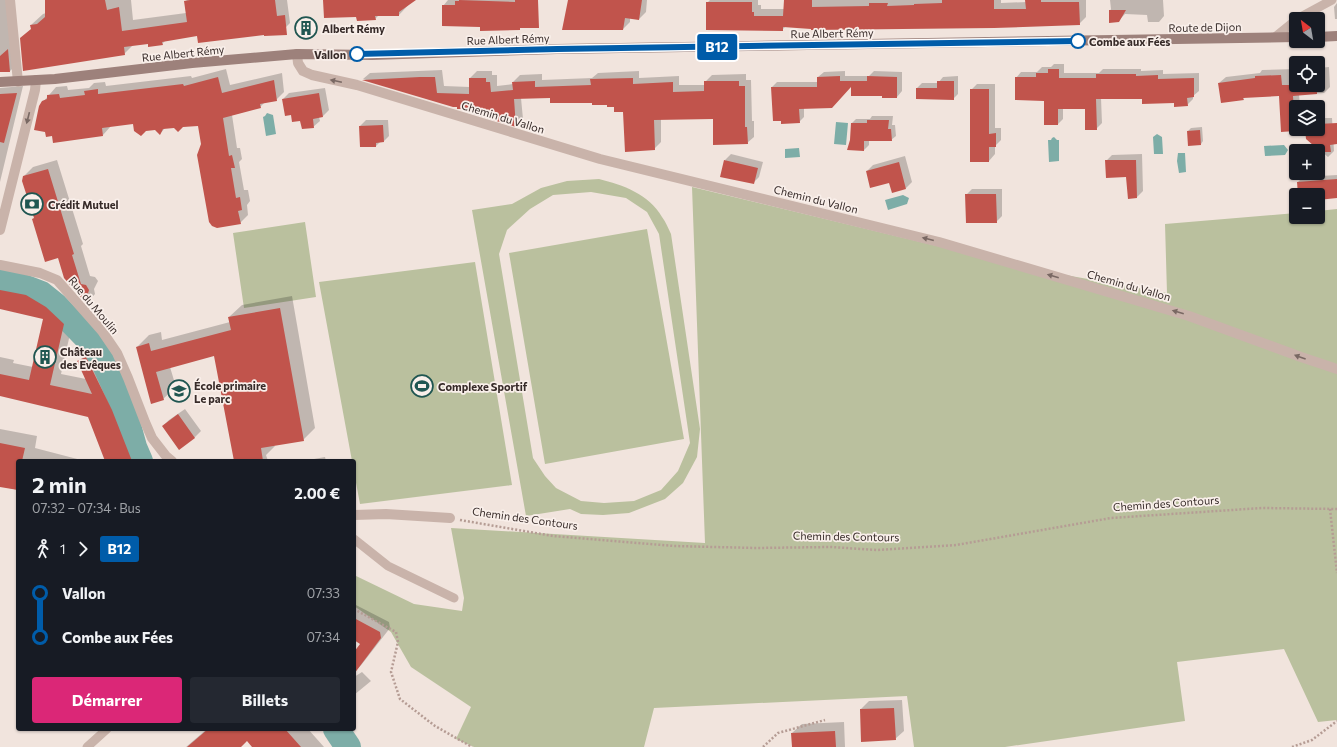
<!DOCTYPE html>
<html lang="fr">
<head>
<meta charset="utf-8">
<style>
  body { margin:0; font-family:Commissioner,sans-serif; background:#242831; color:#f1f3f6; height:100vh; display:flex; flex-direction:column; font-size:15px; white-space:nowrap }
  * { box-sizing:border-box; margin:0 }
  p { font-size:13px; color:#9ea1a6 }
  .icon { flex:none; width:22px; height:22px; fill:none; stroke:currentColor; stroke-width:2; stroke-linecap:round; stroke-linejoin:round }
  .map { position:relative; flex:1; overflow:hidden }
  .details { position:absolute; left:16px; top:459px; width:340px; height:272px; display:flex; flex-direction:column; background:#171b24; border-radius:4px; box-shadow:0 1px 3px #0004 }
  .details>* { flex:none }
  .badge { padding:0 8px; border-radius:3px; font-size:14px; line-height:26px }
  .needle { width:26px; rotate:329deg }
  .fabs { position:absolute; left:1289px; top:12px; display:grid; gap:8px }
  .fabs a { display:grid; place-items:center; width:36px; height:36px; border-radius:4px; background:#171b24; box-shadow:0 1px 3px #0004; font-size:20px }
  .map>.badge { position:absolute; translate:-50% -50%; box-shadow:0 0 0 2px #fff }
  .legs { display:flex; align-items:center; gap:6px; height:44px; padding:0 16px; font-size:13px }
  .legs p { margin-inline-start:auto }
  .headline { display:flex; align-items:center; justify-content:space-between; height:68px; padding:0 16px }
  h1 { font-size:22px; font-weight:700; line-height:30px }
  .cta { display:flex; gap:8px; margin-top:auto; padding:8px 16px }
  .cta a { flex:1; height:46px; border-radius:4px; background:#db2777; color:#fff; font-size:16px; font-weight:700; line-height:46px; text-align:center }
  .cta a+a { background:#242831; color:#f1f3f6 }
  ul { padding:0 16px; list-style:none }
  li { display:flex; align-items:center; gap:14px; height:44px; font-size:15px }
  li i { display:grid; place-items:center; width:6px; height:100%; margin:0 5px; background:currentColor }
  li i::after { content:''; width:10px; height:10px; margin:-5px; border:3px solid; border-radius:50%; background:#171b24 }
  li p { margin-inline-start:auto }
  li:first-child i { background:linear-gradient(#0000 50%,currentColor 0) }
  li:last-child i { background:linear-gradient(currentColor 50%,#0000 0) }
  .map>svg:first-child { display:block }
  .green { fill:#bac09e; fill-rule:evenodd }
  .water { fill:#7dada7 }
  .shadow { fill:#0003 }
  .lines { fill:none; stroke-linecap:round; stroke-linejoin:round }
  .river { stroke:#7dada7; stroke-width:26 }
  .building { fill:#c1544c }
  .path { stroke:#b59c94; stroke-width:2.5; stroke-dasharray:2 2; stroke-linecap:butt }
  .lane { stroke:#c9b3aa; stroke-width:9 }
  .street { stroke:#c9b3aa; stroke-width:10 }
  .secondary { stroke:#9d817b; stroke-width:10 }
  .oneway { fill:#796863 }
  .line-1-casing { stroke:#fff; stroke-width:9 }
  .line-1 { stroke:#005ca9; stroke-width:6 }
  .stop-1-dot { fill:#fff; stroke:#005ca9; stroke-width:2 }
  .labels { text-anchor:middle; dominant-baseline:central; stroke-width:3.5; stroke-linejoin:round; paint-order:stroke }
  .street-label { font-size:11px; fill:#372b29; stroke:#f9efea }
  .poi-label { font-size:11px; font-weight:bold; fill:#372b29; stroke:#f9efea; text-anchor:start }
  .stop-label { font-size:11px; font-weight:bold; fill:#372b29; stroke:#f9efea; text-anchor:start }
</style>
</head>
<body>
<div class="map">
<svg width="1337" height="747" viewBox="0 0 1337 747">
  <rect width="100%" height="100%" fill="#f1e4dd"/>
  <path class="green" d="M599,179C623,185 649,194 662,217C666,222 668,228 671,234L700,429L697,457L683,483L665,499L629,513L603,515L581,514L570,509L526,516L472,210L512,204L541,188L567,181ZM591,192L626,198L647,212L659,234L690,443L678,471L661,490L634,501L604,503L581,501L556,488L545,476L533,458L499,254L507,230L530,209L553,195Z
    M692,187L1037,270L1167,293L1165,224L1296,213V217H1318V211L1337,209V720L1318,722L1284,649L1177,662L1185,721L1005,747H914L907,696L654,708L644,747H474L456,739L471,707L411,667L391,632L354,606V575L414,604L462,611L464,598L451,528L705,543Z
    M305,222L316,297L244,308L233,233Z
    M647,229L684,439L545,464L509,253Z
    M475,262L512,485L360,504L354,472V461H352L319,282Z"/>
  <path class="water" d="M267,113L273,115L276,134L266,136L263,117L265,116Z
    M836,122L848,123L846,145L834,144Z
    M1157,134L1162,137L1163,154H1154L1153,137Z
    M1054,137L1057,140H1059V161L1049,162L1048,140H1051L1052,138Z
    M1284,145L1288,150L1285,155L1265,156L1264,146Z
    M799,148L800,157L785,158V149Z
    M1178,153H1185L1186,172L1179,173L1177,161Z
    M903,195L909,198L907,204L888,210L885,200Z"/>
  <path class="shadow" d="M0,0H13L19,62L10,71H0Z
    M46,0H131L133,20L186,13L185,2L187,0H287L290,23L279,34L198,35L166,40L162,44L148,43L134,44L124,54L32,28L31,25L43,14L46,13Z
    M324,0H413L399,15H379L375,19L357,16Z
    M448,0H538L519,29L481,26L443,6Z
    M569,0H647L646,12L639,19L630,18V22L623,29Z
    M710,0H758V5H761V9H785V0H1001V3L1027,2L1026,0H1086V17L1079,24L812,28L786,26L782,30L707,3Z
    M1110,0H1163L1164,16L1159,22H1148L1147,15L1125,14L1118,21L1110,11L1111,9Z
    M1337,3V19H1335L1334,7Z
    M1054,64H1064V73H1099L1103,69H1141V71L1163,70V74L1199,73V91L1193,96V99L1187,105L1175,102L1143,98H1101L1102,123L1096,129L1086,108H1063V119L1058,124L1045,100L1016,78L1021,72H1037L1042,67H1051Z
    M1329,67L1330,87L1324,93L1299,94L1300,107H1296V129H1318V112H1325V118H1332L1334,151L1328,157L1307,139L1306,129L1282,131L1280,95L1245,97L1243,99L1219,83L1226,77L1260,73L1262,70L1296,69V85H1318V68Z
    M226,69L230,85L282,73L284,92L276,100L265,102L260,107L232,115L237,148H240L242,159L239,162L244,190H248L250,201L247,205L248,215L240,223L202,144L199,125L165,128L160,134L156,129L134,123L111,126L103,135L43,102L56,87L67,86L68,90L89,88L94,83L105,82L106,86L191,76L192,78Z
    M442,70L444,86L470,87V78L477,71H492V75H497V86L513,84V82L520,75L542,74V80L592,78L598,73L639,71V78L679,76V85H705V82L712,75L746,74V80H751L752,121H754V137L747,143L714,118L661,119V142L654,149L624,111L608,104L551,97L521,98L523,119L516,126L472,112L471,107L453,106L363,79L370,73Z
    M845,71V76H869L874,71L902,72V91L897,97L883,95L852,85L804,108V117L799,122L772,87L777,82H818V77L824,72Z
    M958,76V94L953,99L917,88L922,83H938L943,77Z
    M977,84H995V128H1001V140L995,146V154L989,161L971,90Z
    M23,86L0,182V88Z
    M325,88L329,110L323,116L319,117L320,121L313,127L292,114L283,99L289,93Z
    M872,116H893L892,125H895L896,136L891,140H869V145L864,150L849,149L851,140L852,123L856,119H870Z
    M366,120H388L389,136L384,141L380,142L376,146L360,126Z
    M1202,127L1203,141L1201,144L1188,131L1191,128Z
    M731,154L763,162L759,177L753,183L725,160Z
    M1142,154L1143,191L1137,197L1127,176L1106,161L1112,155Z
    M905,156L912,182L906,188L867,171L873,165Z
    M57,160L83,244L81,246L90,276L95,277L98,281L94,289L95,294L87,303L65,277L59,257L35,218L24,176L33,167Z
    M1337,175V197L1318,199V195H1299L1298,182L1303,177Z
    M972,189H1002V216L996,222L966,195Z
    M0,278L3,279L5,278L38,284L58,296L75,312L61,374L86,379L78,362L90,350L97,346L123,398L148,461H106L89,416L0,395V357L14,360L13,363L33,367L44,318L0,308Z
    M292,296L315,428L303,440L274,445L275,446L266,455L268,461H235L215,355L170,367L176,387L163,399L137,347L149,335L161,332L162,340L230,322L229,317L242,305Z
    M185,409L201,431L194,438L163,426L169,420Z
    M0,429L37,436L35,448L85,461H18V490L0,486Z
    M325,457L326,461H312L314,459Z
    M354,604L389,622L390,628L362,664L354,673V653L362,643L354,639Z
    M362,672L371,681L354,695V677Z
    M902,700L904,731L895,739L861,709L869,701Z
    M844,722L845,747H793L792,733L802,724Z
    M207,729H308L324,747H254L247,740L239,747H186Z"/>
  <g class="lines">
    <path class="river" d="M0,282L15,284L41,294L56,306L92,343L103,360L121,400L134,447L140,461
      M336,729L348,747"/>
  </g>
  <path class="building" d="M45,0H105L107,10L119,7L122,31L187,22L184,1L190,0H275L277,16L285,15L287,35L264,36V35L198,43L197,36L162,42L163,45L148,47V44L124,47L125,55L23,71L20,38L31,29L30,25L37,24L45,17Z
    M323,0H416L399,12V16H375L376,20L357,21L356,17L324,18Z
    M459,0L515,2V0H538L539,28H520V30L480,31V27L442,26V5H455V1H459Z
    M568,0H642L639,20L625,18L623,30H562Z
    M784,0H812V7L869,6V3H888L887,6L914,5V4L942,3V0H994V9H1026L1025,0H1041V2H1079L1080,25L994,28L811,30V29L783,27V31L706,30V2H752V12H754V16H783Z
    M1109,10H1126L1119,22L1109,23Z
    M8,49L10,72H0V56Z
    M1048,69H1059V78H1096V74H1136V76L1158,75V79L1194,78V97L1187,98L1188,106L1174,107V103L1142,104V99H1096L1097,130H1085V109H1058V125H1044V101L1015,100V77H1036V73H1048Z
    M1281,75L1282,85H1317V94L1293,96L1295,131L1281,132L1279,96L1243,98L1244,100L1221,103L1218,83L1255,78V76Z
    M840,76V81H867V76L897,77V98H882V96H851V87L832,108L799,109L800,123L781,124V121H773L771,87H817V77Z
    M218,77L222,93L274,80L277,101L260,104L261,108L223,118L229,156L232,155L235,168H231L236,198L240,197L242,210L238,211L241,224L217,228L212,226L209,222L197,155L201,144L198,126L183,127L178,132L174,128L163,129L160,135L155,130L146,131L141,136L134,131L133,124L102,128L103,136L53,143L52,136L46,137L45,132L34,130L39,106L42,101L47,99V95L59,94L60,98L85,95L84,91L98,89V94L183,84L184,86Z
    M420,77H435L437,93L469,94V78H486V82H490L491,92L513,90L512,82L535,81V87L591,85L590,79L633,78V84L673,82V92L704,91V81H739V86H745V127H747L748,144L713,145V119L654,120L655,150L625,152L623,112H614V107H607V105H592V103H550V98L514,99L516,127L471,113L470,108L460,109H457V107H453L362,80Z
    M937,81H954V100L916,99V88H937Z
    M970,89H989V134L996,133V147H989V162H970Z
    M17,93L4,143L0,142V94Z
    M319,93L323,117L313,119L314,128L302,129L300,121L292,122L291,115L285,116L282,99Z
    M867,120H889L888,129H891L892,141H864V151L847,150L850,140L851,123H867Z
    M1337,123V144L1330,145L1331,152H1321L1306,139L1305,129H1318V124Z
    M383,125L384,142L376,143V147H360L359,126Z
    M1200,130L1201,145L1188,146L1187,131Z
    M724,160L758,168L754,184L720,177Z
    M1105,160H1136L1137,198L1128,199L1126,177L1106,178Z
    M899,162L906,189L892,193L889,183L870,188L866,171Z
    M48,169L74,254L72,255L81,284L86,285L89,290L87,297H85L87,304L64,278L58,258L45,262L32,219L34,218L22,181L23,176Z
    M1337,179V198L1318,200V195H1298L1297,182Z
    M965,194H996L997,223H966Z
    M0,290L26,295L46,307L64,324L50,385L92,394L77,361L86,357L112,410L132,461H105L88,417L0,396V374L29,380L43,319L0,309Z
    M280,308L304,441L261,448L263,461H234L214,356L156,372L164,400L151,404L136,347L149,343L151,351L231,330L228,317Z
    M178,414L195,438L179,450L162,426Z
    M0,443L25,448L22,461H18V490L0,487Z
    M354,618L380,632L381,638L354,674V652L360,644L354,640Z
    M894,708L896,740L861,742L860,709Z
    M208,729H285L301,747H252L247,741L241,747H187Z
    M835,731L836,747H792L791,733Z"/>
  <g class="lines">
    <path class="path" d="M1330,509L1337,573
      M460,520L553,536L674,546L756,548L831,547L877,550L956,545L1111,518L1262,508L1337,509
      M354,609L396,632L398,642L391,672L400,699L435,726L472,747
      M763,747L778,733L825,720
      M1292,747L1312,740L1337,721"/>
    <path class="lane" d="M1297,19L1332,0
      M1275,37L1296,20
      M354,539L388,566L454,598
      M87,747L107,729"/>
    <path class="street" d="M10,0L18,82
      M297,54L298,63L303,71L312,75L357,85L600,159L939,242L1189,316L1301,357L1337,369
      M0,230L35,90L36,80
      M0,265L40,273L57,280L102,331L117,353L128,378L145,422L152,438L166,456L172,461
      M354,515L386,514L450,518"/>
    <path class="secondary" d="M1318,37L1337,36
      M0,82L55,79L192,63L297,54L372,55L557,49L1296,37"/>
  </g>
  <defs><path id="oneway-solid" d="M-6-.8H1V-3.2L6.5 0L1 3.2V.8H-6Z"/></defs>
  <g class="oneway">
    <use href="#oneway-solid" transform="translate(336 81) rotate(-168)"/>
    <use href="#oneway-solid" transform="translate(28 118) rotate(104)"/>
    <use href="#oneway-solid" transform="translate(928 239) rotate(-166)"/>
    <use href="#oneway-solid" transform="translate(1053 276) rotate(-164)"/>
    <use href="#oneway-solid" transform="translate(1178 312) rotate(-164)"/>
    <use href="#oneway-solid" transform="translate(1300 357) rotate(-160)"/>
  </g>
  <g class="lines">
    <g class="line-1-casing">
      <path id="line-1" d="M357,54L557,49L1078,41"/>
    </g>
    <use href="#line-1" class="line-1"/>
  </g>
  <defs>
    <g id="building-ring" transform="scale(1.15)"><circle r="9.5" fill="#f9efea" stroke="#205651" stroke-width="1.5"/><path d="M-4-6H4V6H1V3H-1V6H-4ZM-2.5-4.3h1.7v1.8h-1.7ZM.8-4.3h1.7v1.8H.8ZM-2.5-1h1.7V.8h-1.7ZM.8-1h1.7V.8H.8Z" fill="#205651"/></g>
    <g id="bank-ring" transform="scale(1.15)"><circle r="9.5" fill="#f9efea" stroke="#205651" stroke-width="1.5"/><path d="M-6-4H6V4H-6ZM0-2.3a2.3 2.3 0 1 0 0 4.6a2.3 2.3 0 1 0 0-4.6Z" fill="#205651"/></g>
    <g id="stadium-ring" transform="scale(1.15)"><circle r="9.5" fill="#f9efea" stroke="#205651" stroke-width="1.5"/><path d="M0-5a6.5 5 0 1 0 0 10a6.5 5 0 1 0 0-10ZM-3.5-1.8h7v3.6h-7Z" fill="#205651"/></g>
    <g id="school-ring" transform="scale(1.15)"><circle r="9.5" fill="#f9efea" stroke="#205651" stroke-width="1.5"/><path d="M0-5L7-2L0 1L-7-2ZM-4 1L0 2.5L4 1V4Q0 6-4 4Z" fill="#205651"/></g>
  </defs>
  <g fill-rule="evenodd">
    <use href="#building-ring" x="306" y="28"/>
    <use href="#bank-ring" x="32" y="204"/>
    <use href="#building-ring" x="45" y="357"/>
    <use href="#stadium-ring" x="422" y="386"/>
    <use href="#school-ring" x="179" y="391"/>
  </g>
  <g class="stop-1-dot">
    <circle cx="1078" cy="41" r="7"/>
    <circle cx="357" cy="54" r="7"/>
  </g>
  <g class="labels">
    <g class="street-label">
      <text transform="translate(1205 27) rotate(-1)">Route de Dijon</text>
      <text transform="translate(832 33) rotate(-1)">Rue Albert Rémy</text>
      <text transform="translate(508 39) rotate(-2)">Rue Albert Rémy</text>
      <text transform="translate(183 53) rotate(-6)">Rue Albert Rémy</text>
      <text transform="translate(503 117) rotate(17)">Chemin du Vallon</text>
      <text transform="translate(816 199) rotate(14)">Chemin du Vallon</text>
      <text transform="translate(1129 285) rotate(16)">Chemin du Vallon</text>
      <text transform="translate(94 305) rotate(50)">Rue du Moulin</text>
      <text transform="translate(1166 503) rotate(-4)">Chemin des Contours</text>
      <text transform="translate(525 518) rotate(8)">Chemin des Contours</text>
      <text transform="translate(846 536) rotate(1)">Chemin des Contours</text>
    </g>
    <g class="poi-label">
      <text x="322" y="28">Albert Rémy</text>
      <text x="48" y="204">Crédit Mutuel</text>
      <text x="60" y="351">Château<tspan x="60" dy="13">des Evêques</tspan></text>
      <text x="194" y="385">École primaire<tspan x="194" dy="13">Le parc</tspan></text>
      <text x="438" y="386">Complexe Sportif</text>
    </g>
    <g class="stop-label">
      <text x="1089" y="41">Combe aux Fées</text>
      <text x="346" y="54" text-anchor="end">Vallon</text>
    </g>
  </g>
</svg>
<div class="fabs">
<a><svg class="needle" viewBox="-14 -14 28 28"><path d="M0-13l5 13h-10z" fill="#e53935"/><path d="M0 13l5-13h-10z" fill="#9ea1a6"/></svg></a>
<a><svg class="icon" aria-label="locate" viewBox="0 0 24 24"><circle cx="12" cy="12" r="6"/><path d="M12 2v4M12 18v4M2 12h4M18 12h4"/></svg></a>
<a><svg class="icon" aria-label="layers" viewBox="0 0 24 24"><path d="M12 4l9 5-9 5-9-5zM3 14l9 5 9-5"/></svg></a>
<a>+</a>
<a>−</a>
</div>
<b class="badge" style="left:717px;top:47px;background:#005ca9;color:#fff">B12</b>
<section class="details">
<div class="headline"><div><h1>2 min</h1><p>07:32 – 07:34 · Bus</p></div><b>2.00 €</b></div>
<div class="legs"><svg class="icon" aria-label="walk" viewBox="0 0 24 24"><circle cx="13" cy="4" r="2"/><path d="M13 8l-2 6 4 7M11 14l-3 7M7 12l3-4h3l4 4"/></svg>1<svg class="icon" aria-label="forward" viewBox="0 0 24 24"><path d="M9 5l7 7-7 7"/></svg><b class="badge" style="background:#005ca9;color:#fff">B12</b></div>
<ul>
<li><i style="color:#005ca9"></i><b>Vallon</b><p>07:33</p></li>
<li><i style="color:#005ca9"></i><b>Combe aux Fées</b><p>07:34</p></li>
</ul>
<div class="cta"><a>Démarrer</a><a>Billets</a></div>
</section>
</div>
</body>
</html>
